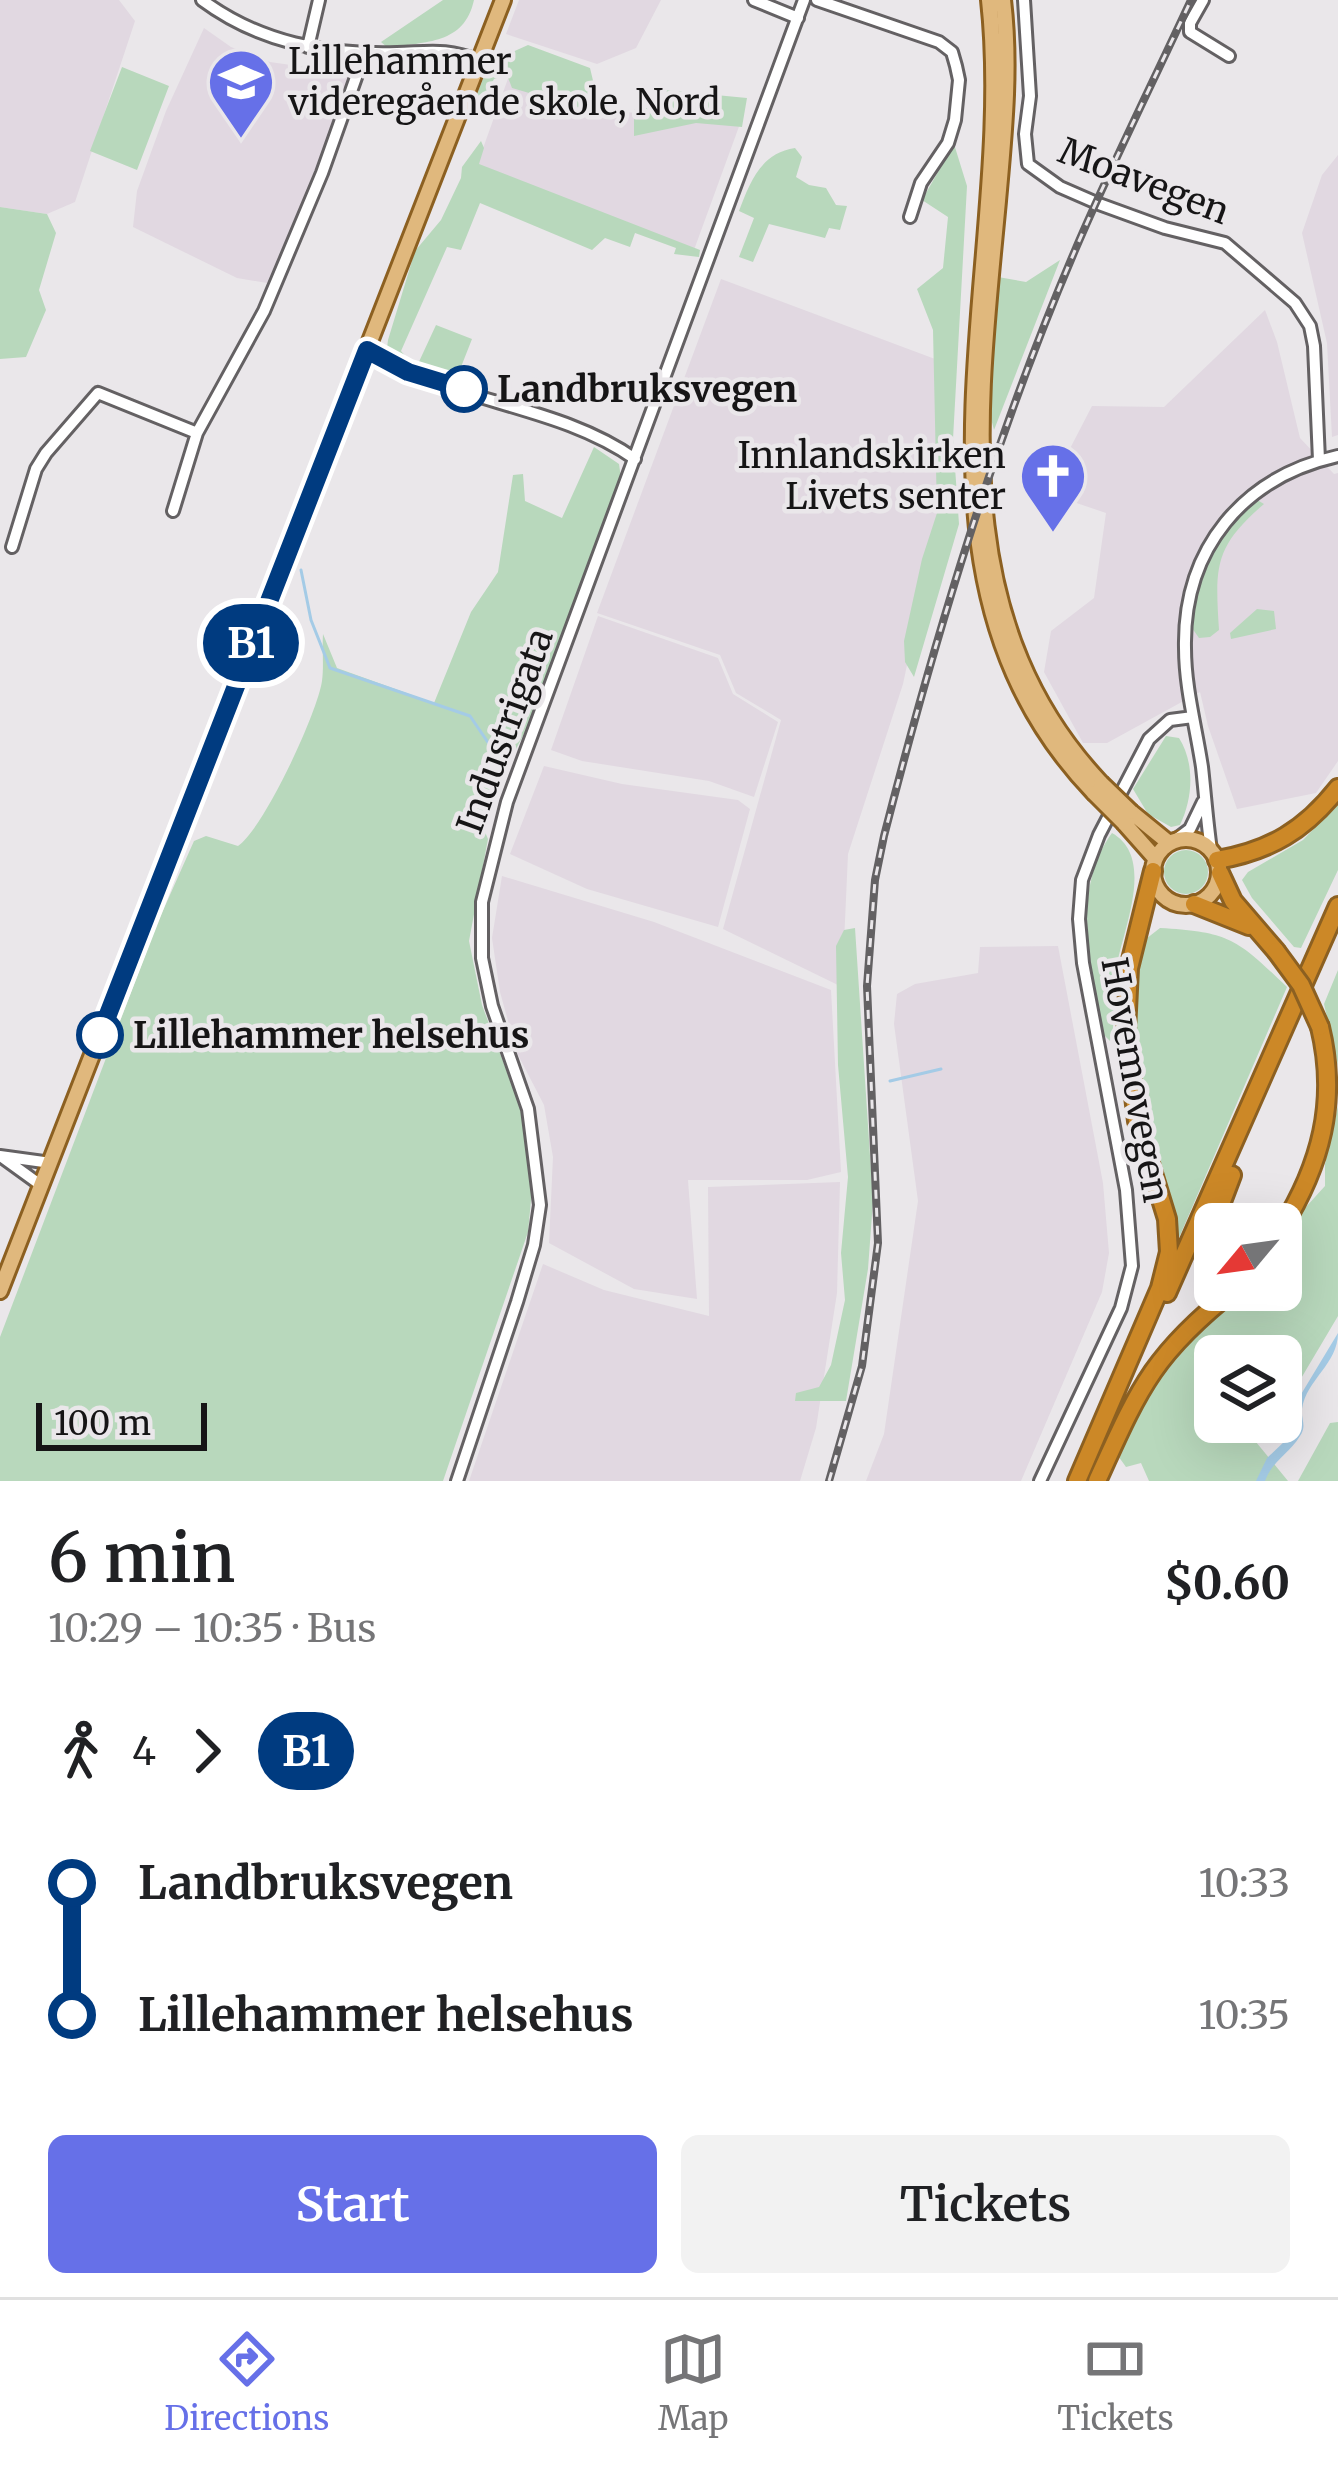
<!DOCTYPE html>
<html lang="en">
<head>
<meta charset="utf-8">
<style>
  body { margin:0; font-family:Merriweather,serif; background:#f2f2f2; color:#202124; height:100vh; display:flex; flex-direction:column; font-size:45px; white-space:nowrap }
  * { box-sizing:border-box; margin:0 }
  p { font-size:39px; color:#757577 }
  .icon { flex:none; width:66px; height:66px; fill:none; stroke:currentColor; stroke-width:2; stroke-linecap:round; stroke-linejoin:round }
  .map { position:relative; height:1481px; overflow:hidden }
  .details { display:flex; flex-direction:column; background:#fff; flex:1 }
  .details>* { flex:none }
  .badge { padding:0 24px; border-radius:39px; font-size:42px; line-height:78px }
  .needle { width:78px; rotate:241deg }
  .tools { position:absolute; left:1194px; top:1203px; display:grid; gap:24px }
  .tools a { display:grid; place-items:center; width:108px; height:108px; border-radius:18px; background:#fff; box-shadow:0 12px 48px #0002; font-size:60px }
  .scale { position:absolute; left:36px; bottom:30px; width:171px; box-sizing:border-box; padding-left:12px; border:6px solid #161516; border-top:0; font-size:33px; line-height:42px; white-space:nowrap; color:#161516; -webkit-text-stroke:9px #eae7ea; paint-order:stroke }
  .map>.badge { position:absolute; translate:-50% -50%; box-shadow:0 0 0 6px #fff }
  .legs { display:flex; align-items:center; gap:18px; height:132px; padding:0 48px; font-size:39px }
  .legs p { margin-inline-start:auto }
  .head { display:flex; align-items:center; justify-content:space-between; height:204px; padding:0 48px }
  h1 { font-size:66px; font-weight:600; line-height:90px }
  .primary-button { display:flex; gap:24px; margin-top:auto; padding:24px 48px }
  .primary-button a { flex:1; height:138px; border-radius:18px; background:#6670e8; color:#fff; font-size:48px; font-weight:600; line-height:138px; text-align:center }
  .primary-button a+a { background:#f2f2f2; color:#202124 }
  ul { padding:0 48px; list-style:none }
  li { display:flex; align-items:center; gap:42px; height:132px; font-size:45px }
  li i { display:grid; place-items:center; width:18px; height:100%; margin:0 15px; background:currentColor }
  li i::after { content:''; width:30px; height:30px; margin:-15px; border:9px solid; border-radius:50%; background:#fff }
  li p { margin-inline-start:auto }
  li:first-child i { background:linear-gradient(#0000 50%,currentColor 0) }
  li:last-child i { background:linear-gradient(currentColor 50%,#0000 0) }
  .tabs { display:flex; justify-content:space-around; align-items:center; height:168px; border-top:3px solid #e0e0e0; background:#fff; font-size:33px; color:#757577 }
  .tabs a { display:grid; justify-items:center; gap:6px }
  .tabs .selected { color:#6670e8 }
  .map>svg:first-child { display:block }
  .built { fill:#e1d8e1 }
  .green { fill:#b8d8bc }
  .water { fill:#a4cbe6 }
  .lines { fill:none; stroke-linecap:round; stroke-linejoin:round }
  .stream { stroke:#a4cbe6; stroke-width:3 }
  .minor-casing { stroke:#646163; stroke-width:16 }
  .major-casing { stroke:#8c6021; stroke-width:20 }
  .highway-casing { stroke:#8c6021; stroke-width:22 }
  .minor { stroke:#fff; stroke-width:10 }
  .major { stroke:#e0b87d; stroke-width:14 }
  .highway { stroke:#cc8827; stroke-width:16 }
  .rail-casing { stroke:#636163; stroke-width:8 }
  .rail { stroke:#eae7ea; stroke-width:3; stroke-dasharray:9; stroke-linecap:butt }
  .major-bridge-casing { stroke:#8c6021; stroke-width:20; stroke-linecap:butt }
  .highway-bridge-casing { stroke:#8c6021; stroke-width:22; stroke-linecap:butt }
  .major-bridge { stroke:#e0b87d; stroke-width:14 }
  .highway-bridge { stroke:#cc8827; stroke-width:16 }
  .line-1-casing { stroke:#fff; stroke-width:27 }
  .line-1 { stroke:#003b80; stroke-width:18 }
  .stop-1-dot { fill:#fff; stroke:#003b80; stroke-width:6 }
  .labels { text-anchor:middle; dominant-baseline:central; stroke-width:9; stroke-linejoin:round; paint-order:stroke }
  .poi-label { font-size:36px; fill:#161516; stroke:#eae7ea; text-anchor:start }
  .street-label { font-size:36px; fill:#161516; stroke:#eae7ea }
  .stop-label { font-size:36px; font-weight:bold; fill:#161516; stroke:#eae7ea; text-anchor:start }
</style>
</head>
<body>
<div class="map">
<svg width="1338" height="1481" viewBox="0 0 1338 1481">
  <rect width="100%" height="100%" fill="#eae7ea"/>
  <path class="built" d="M0,0H119L135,21L75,202L47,214L0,207Z
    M519,0H661L636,48L597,64L506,34Z
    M204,28L231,47L270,62L353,74L317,170L267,283L237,278L133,227L137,191L166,111Z
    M510,73L598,110L741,121L694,250L477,165Z
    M1338,155V435L1332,437L1327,343L1302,233L1322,175Z
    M721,279L935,359L939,514L903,684L848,854L842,987L723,929L781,720L736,693L720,655L597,613Z
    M1265,310L1277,342L1300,438L1334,474L1338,473V761L1316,793L1237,809L1208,726L1200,692L1107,743H1083L1044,672L1051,631L1094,598L1106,513L1047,493L1092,406L1164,407Z
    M598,616L718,658L733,694L778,722L754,797L709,781L582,761L551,750Z
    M544,766L622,784L738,800L750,809L718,927L587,889L510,854Z
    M502,876L654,922L831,990L841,1172L807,1180H688L697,1299L634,1289L549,1243L553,1157L544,1105L517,1053L500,992L492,938Z
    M1058,946L1103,1183L1109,1253L1102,1292L1021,1481H866L884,1434L918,1201L894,1024L897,994L915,984L978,973L980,947Z
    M840,1182L837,1293L816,1428L800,1481H469L543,1264L604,1290L709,1316L708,1187Z"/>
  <path class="green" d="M443,0H474C464,45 426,41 388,48L381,42Z
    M528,45L590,68L601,114L512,88L507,75L494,79L478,110L472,106L490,62Z
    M122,67L169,86L137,170L90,151Z
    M653,89L747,98L742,127L696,123L634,136V110Z
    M481,141L484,148L479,164L700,250L699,257L674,254L676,248L635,233L630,247L605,238L592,250L480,203L461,250L447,247L401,351L407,358L395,360L387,348L388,340L415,251L441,220L461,178L462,167Z
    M954,144L967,186L953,439L959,524L914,677L905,662L904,641L922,559L937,513L933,330L917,289L943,268L948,217L922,200Z
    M795,148L802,157L796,177L809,185L826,188L836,205L847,206L840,230L829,228L825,238L769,224L753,262L739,257L754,218L739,211C750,182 761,153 795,148Z
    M0,207L47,214L56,233L39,290L46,310L26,357L0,359Z
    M1060,260L994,430L988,407L998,277L1026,282Z
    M436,325L472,339L461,367L471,382L465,387L417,366Z
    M594,447L619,464L621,478L529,724L487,805L482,825L488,839L469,941L482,1005L523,1115L533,1179L528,1232L443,1481H0V1337L157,924L194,841L206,836L238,846C264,828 317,714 322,681C324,666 322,649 323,634L337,668L434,703L471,612L498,572L513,475L523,474L525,501L562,518Z
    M1254,498L1264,504C1214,547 1215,566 1219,630L1210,637L1199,638L1192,628C1198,576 1216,535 1254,498Z
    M1257,609L1274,611L1276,629L1231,639L1230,633Z
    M1166,736L1179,738C1195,763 1193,798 1180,825L1171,827L1148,814L1133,789Z
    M1338,804V870L1301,948L1294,947L1252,898L1242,880L1248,872L1303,840Z
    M1112,833C1158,859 1120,935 1115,975C1112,997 1117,1020 1110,1041L1104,1035C1091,971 1070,890 1112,833Z
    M1164 872a22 22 0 1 1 44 0a22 22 0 1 1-44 0Z
    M855,928L873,1201L868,1269L846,1401H795L796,1393L819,1387L831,1365L845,1300L841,1253L848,1177L838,1065L836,946L844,930Z
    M1160,928C1230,932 1237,939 1287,987L1178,1240C1174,1198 1155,1162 1145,1122C1129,1063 1133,1001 1142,942Z
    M1338,970V1065L1324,1004Z
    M1338,1106V1316L1290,1397L1281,1403V1356H1215V1422H1254L1256,1442L1288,1481H1149L1141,1463L1126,1467L1116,1453L1159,1365L1243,1290H1281C1281,1231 1286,1229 1325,1186V1164Z
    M1338,1422V1481H1298L1330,1423Z"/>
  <path class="water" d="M1338,1333C1338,1364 1306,1380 1302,1409C1301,1421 1307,1425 1300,1436C1289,1454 1272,1461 1265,1481H1256L1267,1458L1287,1439L1295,1425L1300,1396Z"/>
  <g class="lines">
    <path class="stream" d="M301,570L311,620L330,668L470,716L504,766
      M890,1081L941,1069"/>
    <g class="minor-casing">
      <path id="minor" d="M202,0C260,43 326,55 397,53C431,52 446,48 480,61
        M754,0L798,18
        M817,0L939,42L952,52L956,66L959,80L955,120L948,143L921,183L910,217
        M1024,0L1030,96L1025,134L1028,164L1060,187L1099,204L1165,228L1225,243L1295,303L1310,326L1314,346L1319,460
        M1203,0L1190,23V32L1229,56
        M308,47L319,0
        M367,349C447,403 556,403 635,459
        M173,511L197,433L264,311L322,173L365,52
        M12,547L36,469L46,453L98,393L197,433
        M1174,841L1190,829L1203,802
        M1211,850C1207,822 1205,794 1202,767C1196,727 1185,688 1185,648C1183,549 1243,477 1338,456
        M0,1156L51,1163
        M2,1157L42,1186
        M457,1481L517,1302L534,1245L540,1205L528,1109L492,1006L482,958V902L507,802L804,0
        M1040,1481L1121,1308L1132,1266L1126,1190L1083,963L1079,919L1082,880L1099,835L1149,739L1170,720L1193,717"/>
    </g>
    <g class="major-casing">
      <path id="major" d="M989,0C1018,264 883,573 1094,793
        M1003,0C1011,67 1004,134 998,201C979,405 947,620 1101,783
        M1131,812L1169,843
        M1124,823L1155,858
        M1153 872a33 33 0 1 1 66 0a33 33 0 1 1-66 0Z
        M0,1291L503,0"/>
    </g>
    <g class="highway-casing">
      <path id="highway" d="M1217,860C1270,851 1305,830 1338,788
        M1220,873L1233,901L1276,951
        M1194,904L1249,926
        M1281,1229C1321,1165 1338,1101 1320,1027
        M1215,1263L1207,1241L1232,1175
        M1167,1293L1338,906
        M1077,1481L1160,1288L1169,1252L1167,1219L1137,1121L1126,1031L1129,968L1153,871
        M1097,1481C1139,1389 1152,1355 1234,1290"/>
    </g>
    <use href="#minor" class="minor"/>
    <use href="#major" class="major"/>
    <use href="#highway" class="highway"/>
    <g class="rail-casing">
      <path id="rail" d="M829,1481L862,1366L878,1243L867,986L875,880L884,836C935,637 995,437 1076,248C1112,164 1153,82 1191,0"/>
    </g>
    <use href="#rail" class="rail"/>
    <g class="major-bridge-casing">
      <path id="major-bridge" d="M1101,783L1131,812
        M1094,793L1124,823"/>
    </g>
    <g class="highway-bridge-casing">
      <path id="highway-bridge" d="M1276,951L1301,985L1320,1027"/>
    </g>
    <use href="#major-bridge" class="major-bridge"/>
    <use href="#highway-bridge" class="highway-bridge"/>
  </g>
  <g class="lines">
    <g class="line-1-casing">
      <path id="line-1" d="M100,1035L367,350L408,372L464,389"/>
    </g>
    <use href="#line-1" class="line-1"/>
  </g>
  <defs>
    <g id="school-pin" transform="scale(3.45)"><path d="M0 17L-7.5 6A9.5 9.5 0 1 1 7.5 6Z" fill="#6670e8" stroke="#eae7ea"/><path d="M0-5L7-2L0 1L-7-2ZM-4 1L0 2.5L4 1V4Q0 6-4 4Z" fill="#fff"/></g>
    <g id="church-pin" transform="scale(3.45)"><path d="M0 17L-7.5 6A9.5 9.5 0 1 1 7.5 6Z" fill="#6670e8" stroke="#eae7ea"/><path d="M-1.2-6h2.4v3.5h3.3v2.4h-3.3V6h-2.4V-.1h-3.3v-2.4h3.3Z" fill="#fff"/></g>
  </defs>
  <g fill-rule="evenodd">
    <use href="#school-pin" x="241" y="82"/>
    <use href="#church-pin" x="1053" y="476"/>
  </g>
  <g class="stop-1-dot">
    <circle cx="464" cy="389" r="21"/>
    <circle cx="100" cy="1035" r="21"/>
  </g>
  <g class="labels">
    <g class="poi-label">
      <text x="288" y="61">Lillehammer<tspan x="288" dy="41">videregående skole, Nord</tspan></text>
      <text x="1006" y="455" text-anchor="end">Innlandskirken<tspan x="1006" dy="41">Livets senter</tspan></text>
    </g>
    <g class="street-label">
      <text transform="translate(1144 181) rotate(21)">Moavegen</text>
      <text transform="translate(505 731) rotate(-70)">Industrigata</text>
      <text transform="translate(1135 1080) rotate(80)">Hovemovegen</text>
    </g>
    <g class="stop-label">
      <text x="497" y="389">Landbruksvegen</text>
      <text x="133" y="1035">Lillehammer helsehus</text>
    </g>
  </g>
</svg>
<div class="tools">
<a><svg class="needle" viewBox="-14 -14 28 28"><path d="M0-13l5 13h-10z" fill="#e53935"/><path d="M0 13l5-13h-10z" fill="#757577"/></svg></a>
<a><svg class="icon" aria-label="layers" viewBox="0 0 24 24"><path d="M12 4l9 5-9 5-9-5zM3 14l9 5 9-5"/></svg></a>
</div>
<div class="scale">100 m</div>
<b class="badge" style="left:251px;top:643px;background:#003b80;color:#fff">B1</b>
</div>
<section class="details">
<div class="head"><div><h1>6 min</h1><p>10:29 – 10:35 · Bus</p></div><b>$0.60</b></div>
<div class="legs"><svg class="icon" aria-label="walk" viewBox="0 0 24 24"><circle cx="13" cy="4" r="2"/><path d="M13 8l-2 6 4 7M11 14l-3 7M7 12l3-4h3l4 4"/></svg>4<svg class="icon" aria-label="forward" viewBox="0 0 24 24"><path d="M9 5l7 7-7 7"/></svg><b class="badge" style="background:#003b80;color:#fff">B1</b></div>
<ul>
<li><i style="color:#003b80"></i><b>Landbruksvegen</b><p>10:33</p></li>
<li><i style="color:#003b80"></i><b>Lillehammer helsehus</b><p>10:35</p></li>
</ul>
<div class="primary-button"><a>Start</a><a>Tickets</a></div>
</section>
<nav class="tabs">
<a class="selected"><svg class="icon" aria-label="directions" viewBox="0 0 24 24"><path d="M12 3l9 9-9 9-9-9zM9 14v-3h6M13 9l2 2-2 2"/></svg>Directions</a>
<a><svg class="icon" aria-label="map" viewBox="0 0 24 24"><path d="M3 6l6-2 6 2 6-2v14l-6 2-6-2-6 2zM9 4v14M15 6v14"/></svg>Map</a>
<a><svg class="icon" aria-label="tickets" viewBox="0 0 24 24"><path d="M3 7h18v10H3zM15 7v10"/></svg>Tickets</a>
</nav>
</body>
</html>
